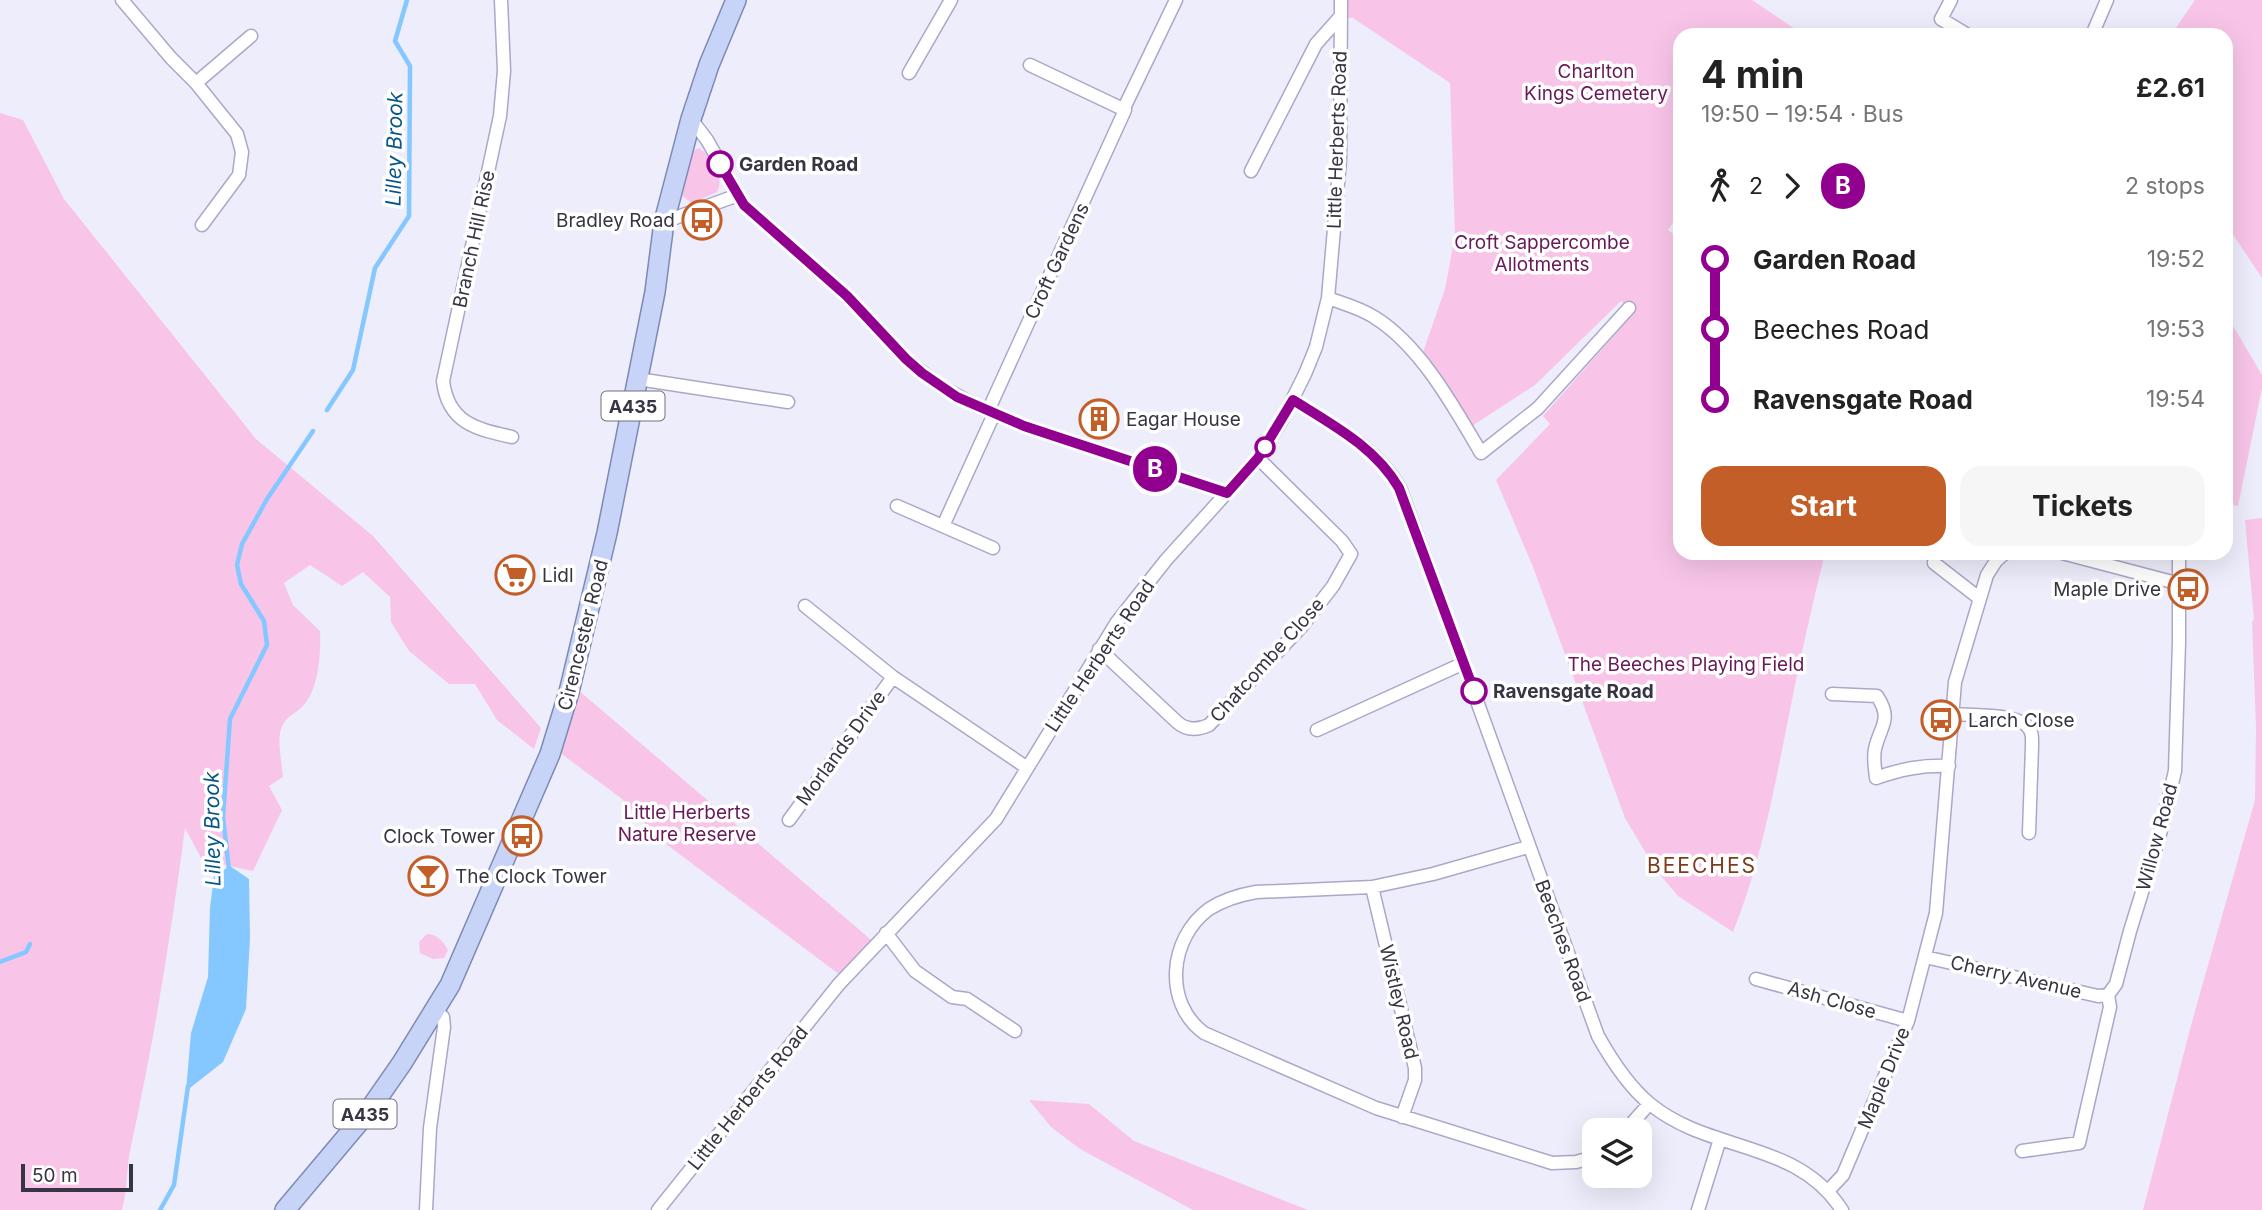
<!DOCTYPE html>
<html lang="en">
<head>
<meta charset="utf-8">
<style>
  body { margin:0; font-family:Inter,sans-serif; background:#f6f6f6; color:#222; height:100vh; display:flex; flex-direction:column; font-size:26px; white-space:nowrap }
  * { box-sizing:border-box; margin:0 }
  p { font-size:23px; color:#767676 }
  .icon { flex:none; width:38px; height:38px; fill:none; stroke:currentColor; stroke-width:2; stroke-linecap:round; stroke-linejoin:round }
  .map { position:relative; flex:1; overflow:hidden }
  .sheet { position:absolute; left:1673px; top:28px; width:560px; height:532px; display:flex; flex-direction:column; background:#fff; border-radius:21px; box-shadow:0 7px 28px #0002 }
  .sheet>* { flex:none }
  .badge { padding:0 14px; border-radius:23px; font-size:24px; line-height:46px }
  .buttons { position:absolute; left:1582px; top:1118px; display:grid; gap:14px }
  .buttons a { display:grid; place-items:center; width:70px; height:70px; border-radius:14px; background:#fff; box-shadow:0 7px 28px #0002; font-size:35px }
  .scale { position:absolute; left:21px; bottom:18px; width:112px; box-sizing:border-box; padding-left:7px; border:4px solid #373543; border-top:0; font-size:19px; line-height:24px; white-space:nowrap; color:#373543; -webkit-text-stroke:5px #fff; paint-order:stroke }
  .map>.badge { position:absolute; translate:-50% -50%; box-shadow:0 0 0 4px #fff }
  .legs { display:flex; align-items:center; gap:10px; height:77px; padding:0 28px; font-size:23px }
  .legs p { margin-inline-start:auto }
  .summary { display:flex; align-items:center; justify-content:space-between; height:119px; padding:0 28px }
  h1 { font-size:38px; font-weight:700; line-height:52px }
  .cta { display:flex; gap:14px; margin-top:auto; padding:14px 28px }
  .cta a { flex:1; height:80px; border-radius:21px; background:#c35e29; color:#fff; font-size:28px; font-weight:700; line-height:80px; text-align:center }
  .cta a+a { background:#f6f6f6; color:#222 }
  ul { padding:0 28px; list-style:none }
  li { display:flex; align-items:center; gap:24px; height:70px; font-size:26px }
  li i { display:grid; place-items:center; width:10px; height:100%; margin:0 9px; background:currentColor }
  li i::after { content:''; width:18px; height:18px; margin:-9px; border:5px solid; border-radius:50%; background:#fff }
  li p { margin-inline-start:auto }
  li:first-child i { background:linear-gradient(#0000 50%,currentColor 0) }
  li:last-child i { background:linear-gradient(currentColor 50%,#0000 0) }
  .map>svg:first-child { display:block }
  .green { fill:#f8c5e9 }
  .water { fill:#85c7ff }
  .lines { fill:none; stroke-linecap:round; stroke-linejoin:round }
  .stream { stroke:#85c7ff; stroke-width:4.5 }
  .minor-casing { stroke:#aba7c8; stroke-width:15 }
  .primary-casing { stroke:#7d8ab4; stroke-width:22 }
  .minor { stroke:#fff; stroke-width:12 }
  .primary { stroke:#c7d4f7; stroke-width:19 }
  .line-1-casing { stroke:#fff; stroke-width:16 }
  .line-1 { stroke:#91008e; stroke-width:10 }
  .stop-1-dot { fill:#fff; stroke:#91008e; stroke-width:3.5 }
  .labels { text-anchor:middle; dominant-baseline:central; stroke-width:7; stroke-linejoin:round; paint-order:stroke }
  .shield { fill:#fff; stroke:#73727b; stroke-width:2 }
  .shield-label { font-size:18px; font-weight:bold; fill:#373543 }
  .park-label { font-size:19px; fill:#681958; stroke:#fff }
  .street-label { font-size:19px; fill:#373543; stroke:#fff }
  .stop-label { font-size:19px; font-weight:bold; fill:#373543; stroke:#fff; text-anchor:start }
  .poi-label { font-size:19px; fill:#373543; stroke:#fff; text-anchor:start }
  .water-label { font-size:21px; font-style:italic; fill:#055587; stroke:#fff }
  .neighbourhood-label { font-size:21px; letter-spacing:2px; fill:#7c3c1b; stroke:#fff }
</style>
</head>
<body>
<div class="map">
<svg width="2262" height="1210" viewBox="0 0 2262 1210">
  <rect width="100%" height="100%" fill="#eeedfb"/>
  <path class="green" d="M1341,0H1752L1804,35H1680V225L1674,221L1668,230L1680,239V553H1825C1811,610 1798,667 1787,725C1773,795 1760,865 1733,932L1678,896L1656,870L1625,818L1533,567L1496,480L1550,424L1543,416L1634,313L1621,301L1535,385L1472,426L1421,358L1445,289L1455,235L1450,83L1353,18L1340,17Z
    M2195,0H2262V278L2226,224V35H2171Z
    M0,113L23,120L64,199L256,439L373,536L541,728L534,749L497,720L475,684H449L409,651L391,622L390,597L363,572L342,586L310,565L284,583L293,605L320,631C321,652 319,688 304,705C293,717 285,714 280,733C278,746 282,764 283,777L269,786L282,810L253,871L202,860L185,828C171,935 154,1041 131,1146C126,1168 128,1189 122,1210H0Z
    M699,148C713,157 725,177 717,192L692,203L682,196L693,151Z
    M2226,314L2262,375V388L2238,506L2226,504Z
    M2262,518V1210H2143L2193,1018L2255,800L2256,727L2252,621L2254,620L2245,520Z
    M577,689L876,944L844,978L658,838L622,799L559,752Z
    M427,934C437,934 443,941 448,950L444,958L433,959L420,953L419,942Z
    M1029,1100L1089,1104L1134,1141L1308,1210H1193L1080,1149L1051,1127Z"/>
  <path class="water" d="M230,866L249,879L250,938L246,1009L223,1062L186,1091L191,1033L208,977L210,908L214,876Z"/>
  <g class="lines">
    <path class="stream" d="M327,410L353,370L375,268L409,216L410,66L395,41L407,0
      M229,870L223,817L230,719L267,645L264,621L241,584L237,565L242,544L267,499L313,431
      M0,962L26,952L30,944
      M160,1210L174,1185L188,1086"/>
    <g class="minor-casing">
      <path id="minor" d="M122,0L171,58L196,83L237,134L242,152L239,175L202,225
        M501,0L504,71L500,116L443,381C448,423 476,429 512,437
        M1951,0L1941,19L1966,34
        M2092,35L2107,0
        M1030,65L1125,110
        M909,73L951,0
        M196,83L251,36
        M691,119L707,140L744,205L847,296L906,359L940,386L975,405L1024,426L1227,493
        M1251,171L1316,44L1340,17
        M664,222L738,195
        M1328,298C1344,304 1360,308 1374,317C1420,345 1454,407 1481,453L1538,408L1629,308
        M638,379L788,402
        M1293,400C1333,425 1376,447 1400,488L1598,1036C1612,1061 1628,1086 1650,1104C1711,1154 1796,1139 1842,1210
        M988,411L1125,110V106L1176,0
        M897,506L993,548
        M943,526L994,414
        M1935,553L1934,563L1979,598
        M2062,553L2180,584
        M805,606L893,677L1026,767
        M1099,649L1177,722C1187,731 1198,730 1209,725L1302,626L1333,586L1351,554L1342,541L1258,458
        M1832,694L1877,696C1893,720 1880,726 1875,749C1873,758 1875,768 1876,778C1901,769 1922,765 1949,766
        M1951,714C1968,715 2016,714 2027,726C2033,732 2032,738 2032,746L2029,833
        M1317,730L1464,663
        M789,820L893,677
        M1528,847L1433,874L1372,887L1256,892C1239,895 1223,900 1209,909C1169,938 1163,1003 1204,1033L1376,1108L1552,1163L1576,1162L1594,1157
        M1372,887L1415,1068V1080L1402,1117
        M886,933L915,971L952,997L967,999L1015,1031
        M1925,957L2098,996L2108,995
        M1756,979L1908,1021
        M2108,995L2116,984L2130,931L2160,834L2175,771L2179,642V553
        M1626,1130L1649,1104
        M2022,1151L2079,1143L2110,1007L2108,995
        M1828,1191L1843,1175L1908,1021L1936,913L1955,682L1987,575L1996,561L2005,553
        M426,1210L430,1128L444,1027L443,1017L434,1010
        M658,1210L839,984L996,819L1117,622L1166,560L1258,458L1282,420L1305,374L1316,347L1328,298L1340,160L1341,0
        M1698,1210L1720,1139"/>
    </g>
    <g class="primary-casing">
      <path id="primary" d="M285,1210L370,1109L402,1063L450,985L550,754L569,692L607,533L655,292L664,222L691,119L709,65L736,0"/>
    </g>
    <use href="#minor" class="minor"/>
    <use href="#primary" class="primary"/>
  </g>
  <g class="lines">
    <g class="line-1-casing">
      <path id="line-1" d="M720,164L744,205L847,296L906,359L922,373L957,397L1024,426L1227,493L1258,458L1293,400C1333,425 1375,447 1399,488L1474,691"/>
    </g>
    <use href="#line-1" class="line-1"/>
  </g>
  <defs>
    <g id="bus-ring" transform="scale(2.0125)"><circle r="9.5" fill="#fff" stroke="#c35e29" stroke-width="1.5"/><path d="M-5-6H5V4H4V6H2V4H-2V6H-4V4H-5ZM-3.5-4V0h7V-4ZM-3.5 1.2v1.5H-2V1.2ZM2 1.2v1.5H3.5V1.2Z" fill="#c35e29"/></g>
    <g id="building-ring" transform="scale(2.0125)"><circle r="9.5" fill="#fff" stroke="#c35e29" stroke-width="1.5"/><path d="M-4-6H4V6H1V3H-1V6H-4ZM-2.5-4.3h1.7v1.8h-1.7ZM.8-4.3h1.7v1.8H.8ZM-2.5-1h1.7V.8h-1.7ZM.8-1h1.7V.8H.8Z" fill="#c35e29"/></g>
    <g id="supermarket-ring" transform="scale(2.0125)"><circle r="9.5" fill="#fff" stroke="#c35e29" stroke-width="1.5"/><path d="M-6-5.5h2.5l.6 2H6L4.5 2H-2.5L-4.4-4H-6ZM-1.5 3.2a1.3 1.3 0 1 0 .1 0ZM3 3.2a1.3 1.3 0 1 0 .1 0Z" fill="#c35e29"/></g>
    <g id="bar-ring" transform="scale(2.0125)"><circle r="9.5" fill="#fff" stroke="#c35e29" stroke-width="1.5"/><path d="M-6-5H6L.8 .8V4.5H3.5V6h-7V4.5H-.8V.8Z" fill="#c35e29"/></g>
  </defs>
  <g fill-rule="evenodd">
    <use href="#bus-ring" x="702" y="220"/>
    <use href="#building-ring" x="1099" y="419"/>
    <use href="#supermarket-ring" x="515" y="575"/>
    <use href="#bus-ring" x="2188" y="589"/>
    <use href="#bus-ring" x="1941" y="720"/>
    <use href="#bus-ring" x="522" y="836"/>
    <use href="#bar-ring" x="428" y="876"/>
  </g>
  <g class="stop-1-dot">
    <circle cx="720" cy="164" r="12"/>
    <circle cx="1265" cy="447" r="9"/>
    <circle cx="1474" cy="691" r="12"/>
  </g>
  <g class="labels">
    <g class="shield">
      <rect x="601.5" y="391.5" width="63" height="29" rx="5"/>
      <rect x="333.5" y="1099.5" width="63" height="29" rx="5"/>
    </g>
    <g class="shield-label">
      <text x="633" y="406">A435</text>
      <text x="365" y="1114">A435</text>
    </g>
    <g class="park-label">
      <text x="1596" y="71">Charlton<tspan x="1596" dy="22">Kings Cemetery</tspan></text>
      <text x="1542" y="242">Croft Sappercombe<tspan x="1542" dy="22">Allotments</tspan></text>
      <text x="1686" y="664">The Beeches Playing Field</text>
      <text x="687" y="812">Little Herberts<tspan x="687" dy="22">Nature Reserve</tspan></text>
    </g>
    <g class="street-label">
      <text transform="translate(1337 140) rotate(-88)">Little Herberts Road</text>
      <text transform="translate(474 239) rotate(-78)">Branch Hill Rise</text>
      <text transform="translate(1057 261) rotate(-65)">Croft Gardens</text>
      <text transform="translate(583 635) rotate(-76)">Cirencester Road</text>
      <text transform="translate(1100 656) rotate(-56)">Little Herberts Road</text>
      <text transform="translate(1267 660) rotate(-48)">Chatcombe Close</text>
      <text transform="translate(841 748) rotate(-54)">Morlands Drive</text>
      <text transform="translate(2157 837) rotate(-75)">Willow Road</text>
      <text transform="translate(1563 941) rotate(70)">Beeches Road</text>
      <text transform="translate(2016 977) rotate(13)">Cherry Avenue</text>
      <text transform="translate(1832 1000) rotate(16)">Ash Close</text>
      <text transform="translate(1399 1002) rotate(77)">Wistley Road</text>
      <text transform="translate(1884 1078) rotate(-68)">Maple Drive</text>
      <text transform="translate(748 1098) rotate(-51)">Little Herberts Road</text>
    </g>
    <g class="stop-label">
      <text x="739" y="164">Garden Road</text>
      <text x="1493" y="691">Ravensgate Road</text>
    </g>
    <g class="poi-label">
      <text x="675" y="220" text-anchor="end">Bradley Road</text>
      <text x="1126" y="419">Eagar House</text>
      <text x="542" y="575">Lidl</text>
      <text x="2161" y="589" text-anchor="end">Maple Drive</text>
      <text x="1968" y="720">Larch Close</text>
      <text x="495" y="836" text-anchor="end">Clock Tower</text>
      <text x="455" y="876">The Clock Tower</text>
    </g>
    <g class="water-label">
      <text transform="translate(394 149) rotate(-89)">Lilley Brook</text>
      <text transform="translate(212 829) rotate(-91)">Lilley Brook</text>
    </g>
    <g class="neighbourhood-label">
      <text x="1702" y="865">BEECHES</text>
    </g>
  </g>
</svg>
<div class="buttons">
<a><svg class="icon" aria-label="layers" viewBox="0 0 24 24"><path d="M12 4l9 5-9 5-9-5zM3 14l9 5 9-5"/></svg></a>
</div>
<div class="scale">50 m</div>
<b class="badge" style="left:1155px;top:469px;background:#91008e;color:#fff">B</b>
<section class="sheet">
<div class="summary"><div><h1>4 min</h1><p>19:50 – 19:54 · Bus</p></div><b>£2.61</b></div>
<div class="legs"><svg class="icon" aria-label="walk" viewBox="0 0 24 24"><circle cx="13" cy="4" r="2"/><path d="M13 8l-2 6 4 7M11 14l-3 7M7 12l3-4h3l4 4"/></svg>2<svg class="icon" aria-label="forward" viewBox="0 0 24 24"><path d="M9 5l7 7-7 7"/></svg><b class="badge" style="background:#91008e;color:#fff">B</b><p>2 stops</p></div>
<ul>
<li><i style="color:#91008e"></i><b>Garden Road</b><p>19:52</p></li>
<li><i style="color:#91008e"></i><span>Beeches Road</span><p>19:53</p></li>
<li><i style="color:#91008e"></i><b>Ravensgate Road</b><p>19:54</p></li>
</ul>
<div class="cta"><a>Start</a><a>Tickets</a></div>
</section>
</div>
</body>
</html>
